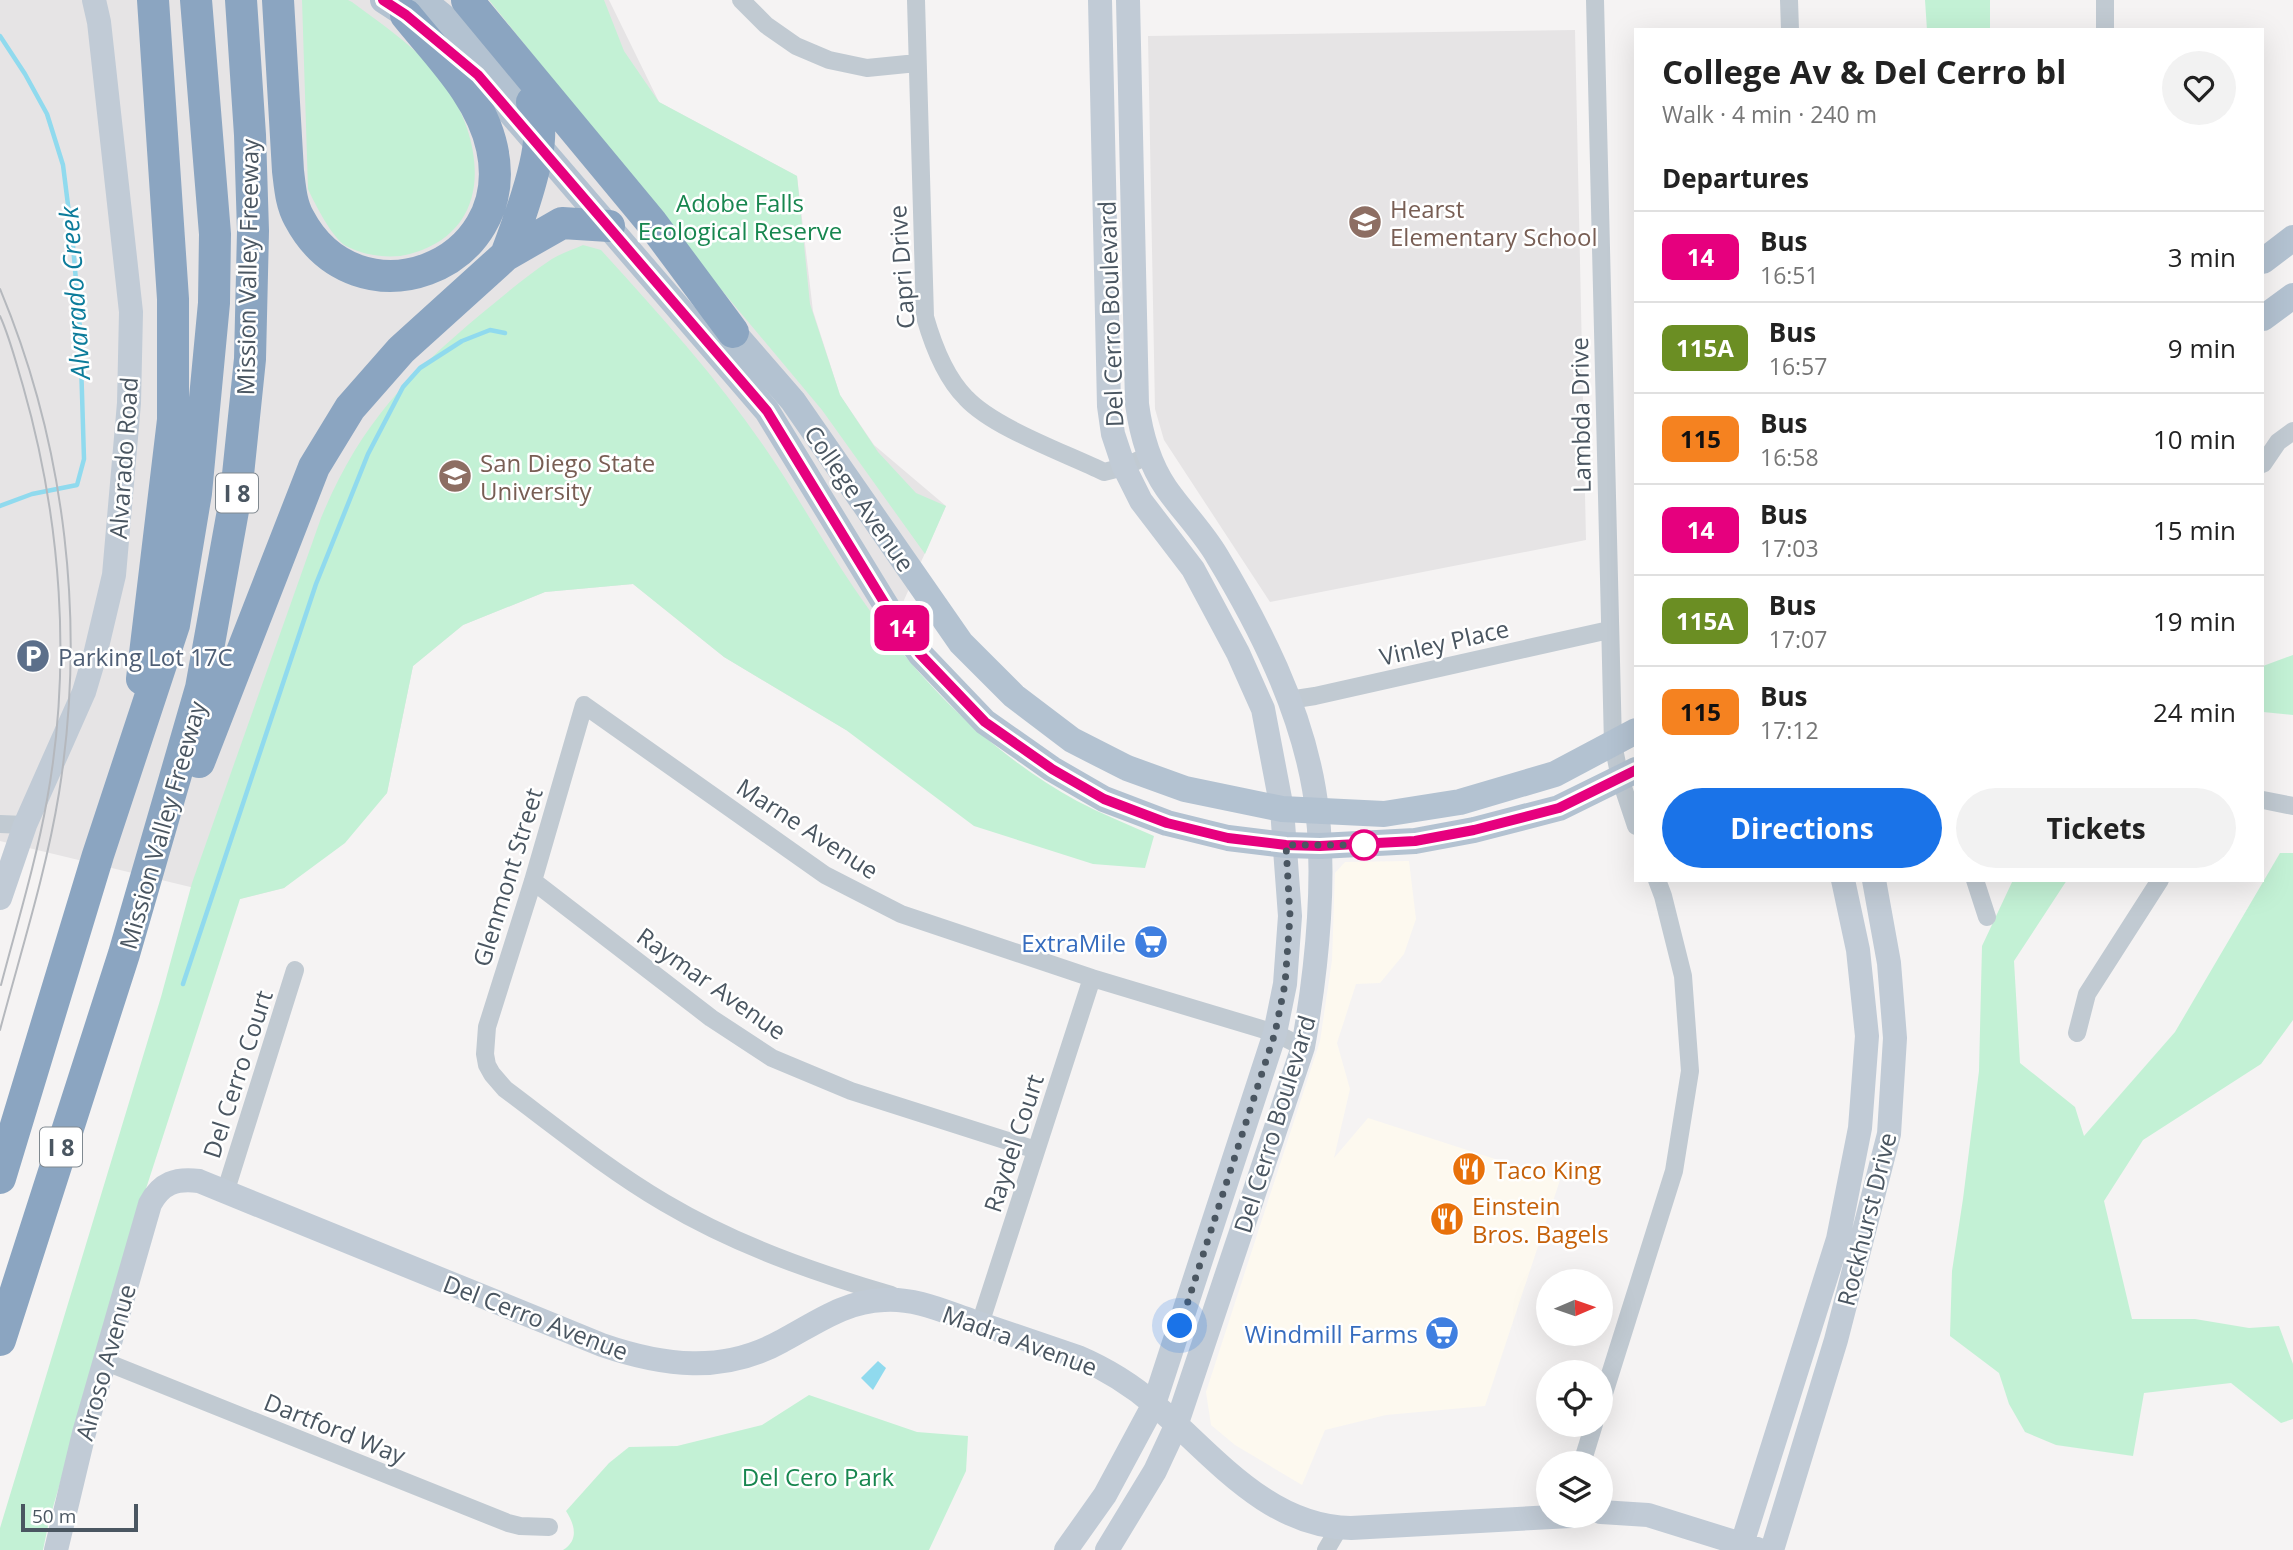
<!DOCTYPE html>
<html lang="en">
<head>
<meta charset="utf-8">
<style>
  body { margin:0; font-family:"Open Sans",sans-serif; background:#f2f2f2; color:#222; height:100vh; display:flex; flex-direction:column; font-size:26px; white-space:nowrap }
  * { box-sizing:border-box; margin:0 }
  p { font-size:23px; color:#767676 }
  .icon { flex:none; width:38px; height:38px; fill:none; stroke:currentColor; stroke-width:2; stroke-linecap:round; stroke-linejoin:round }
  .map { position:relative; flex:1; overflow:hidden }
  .details { position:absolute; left:1634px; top:28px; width:630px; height:854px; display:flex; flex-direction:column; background:#fff; border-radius:0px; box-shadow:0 7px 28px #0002 }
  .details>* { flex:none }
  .badge { padding:0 14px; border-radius:10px; font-size:24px; line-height:46px }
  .needle { width:46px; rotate:88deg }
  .tools { position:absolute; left:1536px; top:1269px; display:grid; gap:14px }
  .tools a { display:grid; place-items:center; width:77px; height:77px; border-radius:50%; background:#fff; box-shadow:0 7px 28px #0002; font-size:35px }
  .scale { position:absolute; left:21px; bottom:18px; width:117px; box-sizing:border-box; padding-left:7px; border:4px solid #4a5661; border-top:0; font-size:19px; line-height:24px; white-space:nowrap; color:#4a5661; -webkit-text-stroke:5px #fff; paint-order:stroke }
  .you { position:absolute; width:35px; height:35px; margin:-18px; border:5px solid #fff; border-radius:50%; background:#1a73e8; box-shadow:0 0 0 10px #1a73e833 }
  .map>.badge { position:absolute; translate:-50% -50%; box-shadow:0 0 0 4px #fff }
  h2 { padding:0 28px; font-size:26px; line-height:63px }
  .round { display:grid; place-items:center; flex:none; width:74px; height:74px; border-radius:37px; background:#f2f2f2 }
  .summary { display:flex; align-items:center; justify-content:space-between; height:119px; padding:0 28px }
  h1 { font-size:33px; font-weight:700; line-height:52px }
  .cta { display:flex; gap:14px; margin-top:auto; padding:14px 28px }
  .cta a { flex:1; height:80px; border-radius:42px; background:#1a73e8; color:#fff; font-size:28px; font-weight:700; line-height:80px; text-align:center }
  .cta a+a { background:#f2f2f2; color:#222 }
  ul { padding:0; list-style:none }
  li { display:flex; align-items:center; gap:21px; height:91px; padding:0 28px; border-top:2px solid #e0e0e0 }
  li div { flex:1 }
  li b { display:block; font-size:26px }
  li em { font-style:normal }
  li .badge { min-width:77px; font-weight:700; text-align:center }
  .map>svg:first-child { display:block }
  .commercial { fill:#fdf9ef }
  .education { fill:#e6e4e5 }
  .green { fill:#c3f1d5 }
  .water { fill:#90daee }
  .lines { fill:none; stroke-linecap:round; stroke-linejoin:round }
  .stream { stroke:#90daee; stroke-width:4.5 }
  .street { stroke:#c1cad2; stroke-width:18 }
  .secondary { stroke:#c1cbd6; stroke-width:24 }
  .primary { stroke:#b3c2d1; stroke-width:26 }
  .highway { stroke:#8ba5c1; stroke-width:32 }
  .tram { stroke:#b5b8bd; stroke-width:2 }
  .line-casing { stroke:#fff; stroke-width:16 }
  .line { stroke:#e6007e; stroke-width:10 }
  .walk { stroke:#4a5661; stroke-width:7; stroke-dasharray:0 12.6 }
  .stop-dot { fill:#fff; stroke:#e6007e; stroke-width:3.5 }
  .labels { text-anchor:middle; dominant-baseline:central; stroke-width:5; stroke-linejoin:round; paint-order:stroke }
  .shield { fill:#fff; stroke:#808990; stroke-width:2 }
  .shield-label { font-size:23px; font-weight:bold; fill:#4a5661 }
  .park-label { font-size:24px; fill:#17864f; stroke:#fff }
  .education-label { font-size:24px; fill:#785e54; stroke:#fff; text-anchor:start }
  .street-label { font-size:24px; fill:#4a5661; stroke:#fff }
  .service-label { font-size:24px; fill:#4e5e75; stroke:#fff; text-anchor:start }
  .shop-label { font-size:24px; fill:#366cbe; stroke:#fff; text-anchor:end }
  .food-label { font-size:24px; fill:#c56008; stroke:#fff; text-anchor:start }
  .water-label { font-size:26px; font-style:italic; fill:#0c7c9b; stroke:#fff }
</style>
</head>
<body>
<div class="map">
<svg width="2293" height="1550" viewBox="0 0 2293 1550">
  <rect width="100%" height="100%" fill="#f5f3f3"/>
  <path class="commercial" d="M1409,861L1416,919L1404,954L1380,983L1356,984L1337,1043L1350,1089L1334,1158L1368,1118L1560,1180L1485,1406L1386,1415L1325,1430L1302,1485L1235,1445L1211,1425L1206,1392L1320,1041L1332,960L1335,873L1345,862Z"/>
  <path class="education" d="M0,0H609L659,102L797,176L813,311L840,395L874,445L946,506L846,730L724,657L633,584L545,592L463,625L413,666L387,793L284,888L240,899L0,841Z
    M1575,30L1586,540L1270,602L1164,440L1155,409L1148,36Z"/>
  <path class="green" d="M302,0H348L352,2C386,27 423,52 447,87C485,146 493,229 413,253C393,260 365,256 346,246C332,238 315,204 308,189Z
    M489,0H604L624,51L659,102L797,176L810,304L840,395L878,452L916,493L946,506L925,554L822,410L709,275Z
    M1925,0H1990V30H1927Z
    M583,245L601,250C658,313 715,375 763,445C795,491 822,541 854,588C913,675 985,750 1077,801C1102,814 1129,825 1154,836L1145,868L1093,864L974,826L846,730L724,657L633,584L545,592L463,625L413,666L387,793L345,843L284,888L240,899L142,1201L49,1521L43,1550H0V1528L161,997L192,883L321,518C359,426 406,377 481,314C503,296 525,277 549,261C559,254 572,250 583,245Z
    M2293,655V715L2263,712V666Z
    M2280,853H2293V1020L2261,1064L2143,1140L2104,1201L2132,1319H2195L2249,1328L2279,1326L2293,1364V1419L2281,1423L2231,1383L2144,1393L2133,1456L2056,1445L2025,1432L2009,1404L1999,1373L1950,1336L1952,1271L1963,1199L1979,1071L1982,946L2013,880H2067L2014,961L2020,1063L2075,1107L2084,1136L2175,1032Z
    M809,1395L917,1432L968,1436L966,1471L929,1550H563C579,1540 575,1525 566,1511L609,1463L629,1447L677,1446L762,1425Z"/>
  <path class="water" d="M878,1361L886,1368L873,1390L861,1378Z"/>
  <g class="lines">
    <path class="stream" d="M0,36L25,74L47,114L63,165L73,245L80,329L84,459L77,485L32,494L0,506
      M183,984L316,584L368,454L403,387L420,368L462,341L490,330L505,333"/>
    <path class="street" d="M741,0L766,25L796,46L829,60L867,68L917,63
      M916,0L925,317C933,345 945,377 966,398C994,428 1065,453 1104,472L1124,467L1149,455
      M1595,0L1613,744L1620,778L1636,826
      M1789,0L1790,30
      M2105,30V0
      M2263,464L2278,442L2293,431
      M1289,700L1315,696L1609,630
      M2263,800L2293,806
      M0,824L25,825
      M1975,880L1987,917
      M533,881L711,1018L772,1058L851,1091L1036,1150
      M2077,1033L2087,994L2160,880
      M225,1193L295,970
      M891,1295C813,1272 736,1245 665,1203C609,1170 557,1128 505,1089L492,1074L487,1065L485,1054L487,1027L533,881L584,705L825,875L901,914L1092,978L1275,1033L1303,1047
      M980,1324L1092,978
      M106,1362L508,1523L520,1526L549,1527
      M1601,1403L1674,1171L1690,1071L1683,976L1663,896L1657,880
      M1582,1463L1594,1424
      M1326,1550L1339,1528"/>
    <path class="secondary" d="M0,898L25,825L84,692L95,655L114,575L129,403L131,312L99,22L94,0
      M1601,1512L1648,1515L1757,1549
      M1742,1544L1838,1239L1860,1128L1867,1036L1858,950L1843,880
      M56,1550L84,1433L150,1204C161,1183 176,1178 199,1181L602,1345C663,1366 723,1374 782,1341C816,1323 845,1301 884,1300C915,1298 943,1311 972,1321C1007,1333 1042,1345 1078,1357C1106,1369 1132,1385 1155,1405C1213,1455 1268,1527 1351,1528L1571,1516
      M1066,1550L1105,1495L1154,1404L1275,1033L1285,984L1290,916L1282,809L1263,709L1238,653L1193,569L1141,501L1124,467L1113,434L1109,406L1100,0
      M1107,1550L1155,1471L1176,1426L1303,1047C1317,969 1328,867 1314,789C1300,707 1260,627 1217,556C1203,532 1182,511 1166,488C1149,463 1141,434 1137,404L1128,0
      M1772,1550L1836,1340L1889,1134L1895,1038L1889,963L1874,880"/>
    <path class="primary" d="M383,0L406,15L478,75L767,411L890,612L920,654L985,722L1052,769L1104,799L1167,823L1228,838L1286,845L1320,846L1415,841L1474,830L1559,808L1636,770
      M423,0L482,48L545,117
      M2263,261L2293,238
      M720,317L793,401L961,643L1014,696L1072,740L1127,768L1185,789L1282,809L1384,814L1460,802L1555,774L1636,731
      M2263,318L2293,296"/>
    <path class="highway" d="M278,0L288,171C290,187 291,204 299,218C357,328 518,268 492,148C481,96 438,55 406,15
      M467,0L652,223L733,332
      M506,255C517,226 542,158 539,129C538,120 534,111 532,102
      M142,679L173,420V299L153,0
      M199,762L314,467L350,408L401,350L506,255L562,223L609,226
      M0,1178L98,855L174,625L196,493L214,303L215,234L196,0
      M0,1340L124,954L201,688L236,494L250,359L253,231L250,135L241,0"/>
    <path class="tram" d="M0,289C66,447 86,624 59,793C46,873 21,951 0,1030
      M0,316C10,338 16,363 23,386C61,519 72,663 47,800C36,862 17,924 1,985"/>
  </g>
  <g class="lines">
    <g class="line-casing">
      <path id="line" d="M383,0L406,15L478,75L767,411L890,612L920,654L985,722L1052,769L1104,799L1167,823L1228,838L1286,845L1320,846L1415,841L1474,830L1559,808L1636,770"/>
    </g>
    <use href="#line" class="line"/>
    <path class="walk" d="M1180,1326L1275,1033L1285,984L1290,916L1286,845H1364"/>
  </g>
  <defs>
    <g id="school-disc" transform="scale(1.75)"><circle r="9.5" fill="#8d6e63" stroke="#fff"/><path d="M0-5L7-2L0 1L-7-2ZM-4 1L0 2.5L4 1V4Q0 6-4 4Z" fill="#fff"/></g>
    <g id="university-disc" transform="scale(1.75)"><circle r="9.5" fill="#8d6e63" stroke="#fff"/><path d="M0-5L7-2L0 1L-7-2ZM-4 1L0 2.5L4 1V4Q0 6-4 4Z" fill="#fff"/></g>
    <g id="parking-disc" transform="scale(1.75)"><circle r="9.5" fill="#5c6f8a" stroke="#fff"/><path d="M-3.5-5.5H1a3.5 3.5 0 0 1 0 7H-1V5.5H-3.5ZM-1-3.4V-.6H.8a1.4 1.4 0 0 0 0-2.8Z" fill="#fff"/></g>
    <g id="supermarket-disc" transform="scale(1.75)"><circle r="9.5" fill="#3f7fe0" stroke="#fff"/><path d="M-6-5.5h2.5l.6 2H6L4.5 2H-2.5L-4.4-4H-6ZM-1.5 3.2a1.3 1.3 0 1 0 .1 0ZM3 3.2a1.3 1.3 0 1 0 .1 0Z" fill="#fff"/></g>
    <g id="restaurant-disc" transform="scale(1.75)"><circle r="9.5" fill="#e8710a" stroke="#fff"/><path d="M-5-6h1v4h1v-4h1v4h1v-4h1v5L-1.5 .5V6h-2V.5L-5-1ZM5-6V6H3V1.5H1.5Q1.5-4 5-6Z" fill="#fff"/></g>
  </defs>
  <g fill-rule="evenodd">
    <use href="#school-disc" x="1365" y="222"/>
    <use href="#university-disc" x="455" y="476"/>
    <use href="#parking-disc" x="33" y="656"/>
    <use href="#supermarket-disc" x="1151" y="942"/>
    <use href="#restaurant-disc" x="1469" y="1169"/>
    <use href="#restaurant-disc" x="1447" y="1219"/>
    <use href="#supermarket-disc" x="1442" y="1333"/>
  </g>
  <circle class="stop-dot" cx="1364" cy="845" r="14"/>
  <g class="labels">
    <g class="shield">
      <rect x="216" y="473.5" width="42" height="39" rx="5"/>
      <rect x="40" y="1127.5" width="42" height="39" rx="5"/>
    </g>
    <g class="shield-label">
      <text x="237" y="493">I 8</text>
      <text x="61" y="1147">I 8</text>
    </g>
    <g class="park-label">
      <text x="740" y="202">Adobe Falls<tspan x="740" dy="28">Ecological Reserve</tspan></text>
      <text x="818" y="1476">Del Cero Park</text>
    </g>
    <g class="education-label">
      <text x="1390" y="208">Hearst<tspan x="1390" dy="28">Elementary School</tspan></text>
      <text x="480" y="462">San Diego State<tspan x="480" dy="28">University</tspan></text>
    </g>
    <g class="street-label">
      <text transform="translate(247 267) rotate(-89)">Mission Valley Freeway</text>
      <text transform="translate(901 267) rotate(-94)">Capri Drive</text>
      <text transform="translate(1110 314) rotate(-92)">Del Cerro Boulevard</text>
      <text transform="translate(1580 415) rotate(-91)">Lambda Drive</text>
      <text transform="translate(123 458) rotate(-86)">Alvarado Road</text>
      <text transform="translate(860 498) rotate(55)">College Avenue</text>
      <text transform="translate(1444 642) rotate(-13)">Vinley Place</text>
      <text transform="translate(162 825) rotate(-74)">Mission Valley Freeway</text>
      <text transform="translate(808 828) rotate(33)">Marne Avenue</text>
      <text transform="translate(507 877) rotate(-73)">Glenmont Street</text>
      <text transform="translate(712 983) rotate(35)">Raymar Avenue</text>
      <text transform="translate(237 1074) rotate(-72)">Del Cerro Court</text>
      <text transform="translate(1274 1124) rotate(-73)">Del Cerro Boulevard</text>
      <text transform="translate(1013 1143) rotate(-72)">Raydel Court</text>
      <text transform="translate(1866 1219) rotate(-76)">Rockhurst Drive</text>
      <text transform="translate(536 1317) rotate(21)">Del Cerro Avenue</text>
      <text transform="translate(1020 1340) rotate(20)">Madra Avenue</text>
      <text transform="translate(105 1362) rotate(-74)">Airoso Avenue</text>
      <text transform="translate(335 1428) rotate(22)">Dartford Way</text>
    </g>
    <g class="service-label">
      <text x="58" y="656">Parking Lot 17C</text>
    </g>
    <g class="shop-label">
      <text x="1126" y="942">ExtraMile</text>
      <text x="1418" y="1333">Windmill Farms</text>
    </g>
    <g class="food-label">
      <text x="1494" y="1169">Taco King</text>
      <text x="1472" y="1205">Einstein<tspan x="1472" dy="28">Bros. Bagels</tspan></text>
    </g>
    <g class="water-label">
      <text transform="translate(74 293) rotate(-94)">Alvarado Creek</text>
    </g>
  </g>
</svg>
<div class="tools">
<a><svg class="needle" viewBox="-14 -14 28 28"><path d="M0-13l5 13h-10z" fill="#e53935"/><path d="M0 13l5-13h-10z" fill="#767676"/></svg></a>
<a><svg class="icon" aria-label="locate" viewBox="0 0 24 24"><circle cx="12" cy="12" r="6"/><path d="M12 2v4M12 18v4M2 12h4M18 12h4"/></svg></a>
<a><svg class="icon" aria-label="layers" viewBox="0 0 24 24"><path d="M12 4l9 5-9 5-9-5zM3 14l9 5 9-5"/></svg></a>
</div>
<div class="scale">50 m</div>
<div class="you" style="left:1180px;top:1326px"></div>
<b class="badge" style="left:902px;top:628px;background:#e6007e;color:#fff">14</b>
<section class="details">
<div class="summary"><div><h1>College Av &amp; Del Cerro bl</h1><p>Walk · 4 min · 240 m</p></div><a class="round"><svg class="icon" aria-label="heart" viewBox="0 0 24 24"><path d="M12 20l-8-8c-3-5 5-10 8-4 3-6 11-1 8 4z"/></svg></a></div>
<h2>Departures</h2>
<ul>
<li><span class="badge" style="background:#e6007e;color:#fff">14</span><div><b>Bus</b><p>16:51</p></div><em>3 min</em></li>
<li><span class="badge" style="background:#6b8e23;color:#fff">115A</span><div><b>Bus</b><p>16:57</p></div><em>9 min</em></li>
<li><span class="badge" style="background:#f58220;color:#111">115</span><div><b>Bus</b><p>16:58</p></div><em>10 min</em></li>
<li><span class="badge" style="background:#e6007e;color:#fff">14</span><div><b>Bus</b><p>17:03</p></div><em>15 min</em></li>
<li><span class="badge" style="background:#6b8e23;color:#fff">115A</span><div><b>Bus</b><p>17:07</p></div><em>19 min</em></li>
<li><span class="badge" style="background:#f58220;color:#111">115</span><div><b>Bus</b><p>17:12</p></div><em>24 min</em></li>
</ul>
<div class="cta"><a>Directions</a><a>Tickets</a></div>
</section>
</div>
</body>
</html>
